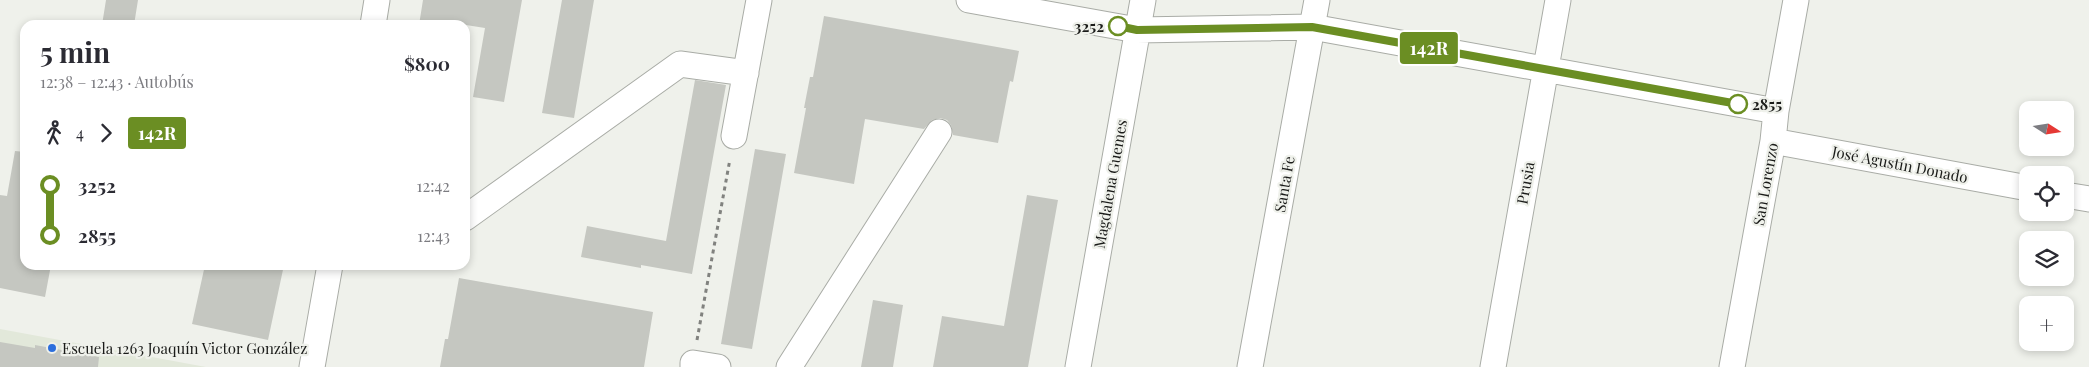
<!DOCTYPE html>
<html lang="es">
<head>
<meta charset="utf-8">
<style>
  body { margin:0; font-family:"Playfair Display",serif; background:#f7f7f7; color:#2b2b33; height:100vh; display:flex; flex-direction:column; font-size:19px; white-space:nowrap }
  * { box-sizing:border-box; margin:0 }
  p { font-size:16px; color:#7c7c81 }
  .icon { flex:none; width:28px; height:28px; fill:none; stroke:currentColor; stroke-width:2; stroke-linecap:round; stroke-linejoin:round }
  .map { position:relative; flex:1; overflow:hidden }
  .details { position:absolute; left:20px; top:20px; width:450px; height:250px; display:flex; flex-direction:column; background:#fff; border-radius:15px; box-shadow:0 2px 8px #0003 }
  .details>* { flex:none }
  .badge { padding:0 10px; border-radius:4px; font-size:18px; line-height:32px }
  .needle { width:32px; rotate:102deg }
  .fabs { position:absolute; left:2019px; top:101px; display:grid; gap:10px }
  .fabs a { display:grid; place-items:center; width:55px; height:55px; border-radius:10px; background:#fff; box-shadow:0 2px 8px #0003; font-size:25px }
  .map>.badge { position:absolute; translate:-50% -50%; box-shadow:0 0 0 2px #fff }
  .legs { display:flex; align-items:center; gap:8px; height:55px; padding:0 20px; font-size:16px }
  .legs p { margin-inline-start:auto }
  .head { display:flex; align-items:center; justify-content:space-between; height:85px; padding:0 20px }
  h1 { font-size:28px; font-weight:700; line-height:38px }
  ul { padding:0 20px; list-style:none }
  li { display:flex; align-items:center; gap:18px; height:50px; font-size:19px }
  li i { display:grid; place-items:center; width:8px; height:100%; margin:0 6px; background:currentColor }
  li i::after { content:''; width:12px; height:12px; margin:-6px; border:4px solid; border-radius:50%; background:#fff }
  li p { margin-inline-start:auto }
  li:first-child i { background:linear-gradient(#0000 50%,currentColor 0) }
  li:last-child i { background:linear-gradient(currentColor 50%,#0000 0) }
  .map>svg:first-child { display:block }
  .built { fill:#e2e8da }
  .building { fill:#c5c7c1 }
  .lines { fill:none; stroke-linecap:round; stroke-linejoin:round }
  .street-casing { stroke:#a9aca6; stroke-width:27 }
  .path { stroke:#81827f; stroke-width:3; stroke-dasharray:4 4; stroke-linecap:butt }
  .street { stroke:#fff; stroke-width:25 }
  .line-1-casing { stroke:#fff; stroke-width:11 }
  .line-1 { stroke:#6b8e23; stroke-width:8 }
  .stop-1-dot { fill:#fff; stroke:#6b8e23; stroke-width:2.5 }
  .poi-dot { fill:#2c6fdc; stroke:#eff1eb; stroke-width:2 }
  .labels { text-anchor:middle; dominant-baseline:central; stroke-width:4.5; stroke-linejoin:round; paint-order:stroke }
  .stop-label { font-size:15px; font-weight:bold; fill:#1a1b19; stroke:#eff1eb; text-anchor:end }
  .street-label { font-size:15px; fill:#1a1b19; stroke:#eff1eb }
  .poi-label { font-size:15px; fill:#1a1b19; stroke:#eff1eb; text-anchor:start }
</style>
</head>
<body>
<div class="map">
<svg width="2089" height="367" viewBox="0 0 2089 367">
  <rect width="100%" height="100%" fill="#eff1eb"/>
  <path class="built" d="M0,329L206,367H0Z"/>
  <path class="building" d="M106,0H138L134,25H102Z
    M423,0H522L504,102L473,97L485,28L466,25H419Z
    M562,0H594L574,118L542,113Z
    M824,16L1019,51L1013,82L1010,81L998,143L953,135L951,125L947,120L940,118L932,120L924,129L865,119L854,184L794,173L806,108H804L810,77H813Z
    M695,80L726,85L692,274L641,265V268L581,257L587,226L666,241Z
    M755,149L786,154L752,349L721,344Z
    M15,151L25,152V265H51L45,297L0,288V195L7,196Z
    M1027,195L1058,200L1028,367H933L942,316L1004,326Z
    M205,265H284L268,340L192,324Z
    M459,278L653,312L644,367H440L445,339H448Z
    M873,300L903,305L893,367H861Z
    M0,342L35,348V345L99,357L98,367H0Z"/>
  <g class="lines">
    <g class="street-casing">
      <path id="street" d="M969,0L1137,30L1312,27L1776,111
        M373,25L377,0
        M734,136L759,0
        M1773,141L2028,188
        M2065,195L2089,199
        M465,218L680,64L746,73
        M312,367L330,265
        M693,367V363L718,367
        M789,367L939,132
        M1078,367L1143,0
        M1250,367L1317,0
        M1493,367L1558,0
        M1732,367L1773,141L1776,111L1796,0"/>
    </g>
    <path class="path" d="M697,340L730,159"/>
    <use href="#street" class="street"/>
  </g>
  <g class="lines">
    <g class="line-1-casing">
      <path id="line-1" d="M1118,26L1137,30L1312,27L1738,104"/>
    </g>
    <use href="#line-1" class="line-1"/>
  </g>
  <g class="stop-1-dot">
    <circle cx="1118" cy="26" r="9"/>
    <circle cx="1738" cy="104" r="9"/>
  </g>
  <circle class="poi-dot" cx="52" cy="348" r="5"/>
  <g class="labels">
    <g class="stop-label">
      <text x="1104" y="26">3252</text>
      <text x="1752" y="104" text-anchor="start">2855</text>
    </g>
    <g class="street-label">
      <text transform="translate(1900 164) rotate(11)">José Agustín Donado</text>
      <text transform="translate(1525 183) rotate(-80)">Prusia</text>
      <text transform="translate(1110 184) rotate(-80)">Magdalena Guemes</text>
      <text transform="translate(1284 184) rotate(-80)">Santa Fe</text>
      <text transform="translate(1765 184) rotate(-80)">San Lorenzo</text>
    </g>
    <g class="poi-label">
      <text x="62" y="348">Escuela 1263 Joaquín Victor González</text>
    </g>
  </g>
</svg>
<div class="fabs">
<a><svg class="needle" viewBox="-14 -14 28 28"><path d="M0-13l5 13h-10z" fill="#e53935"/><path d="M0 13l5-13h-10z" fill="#7c7c81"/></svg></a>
<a><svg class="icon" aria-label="locate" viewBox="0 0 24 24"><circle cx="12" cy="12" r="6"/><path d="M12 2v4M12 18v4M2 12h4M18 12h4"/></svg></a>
<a><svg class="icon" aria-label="layers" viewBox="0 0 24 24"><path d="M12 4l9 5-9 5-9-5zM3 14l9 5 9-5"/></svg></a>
<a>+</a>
</div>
<b class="badge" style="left:1429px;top:48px;background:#6b8e23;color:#fff">142R</b>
<section class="details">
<div class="head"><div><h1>5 min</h1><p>12:38 – 12:43 · Autobús</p></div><b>$800</b></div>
<div class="legs"><svg class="icon" aria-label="walk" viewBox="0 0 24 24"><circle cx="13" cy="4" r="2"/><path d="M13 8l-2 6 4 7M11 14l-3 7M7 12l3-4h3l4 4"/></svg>4<svg class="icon" aria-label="forward" viewBox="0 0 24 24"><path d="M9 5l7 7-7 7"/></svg><b class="badge" style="background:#6b8e23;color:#fff">142R</b></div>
<ul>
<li><i style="color:#6b8e23"></i><b>3252</b><p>12:42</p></li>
<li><i style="color:#6b8e23"></i><b>2855</b><p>12:43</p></li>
</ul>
</section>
</div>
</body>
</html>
